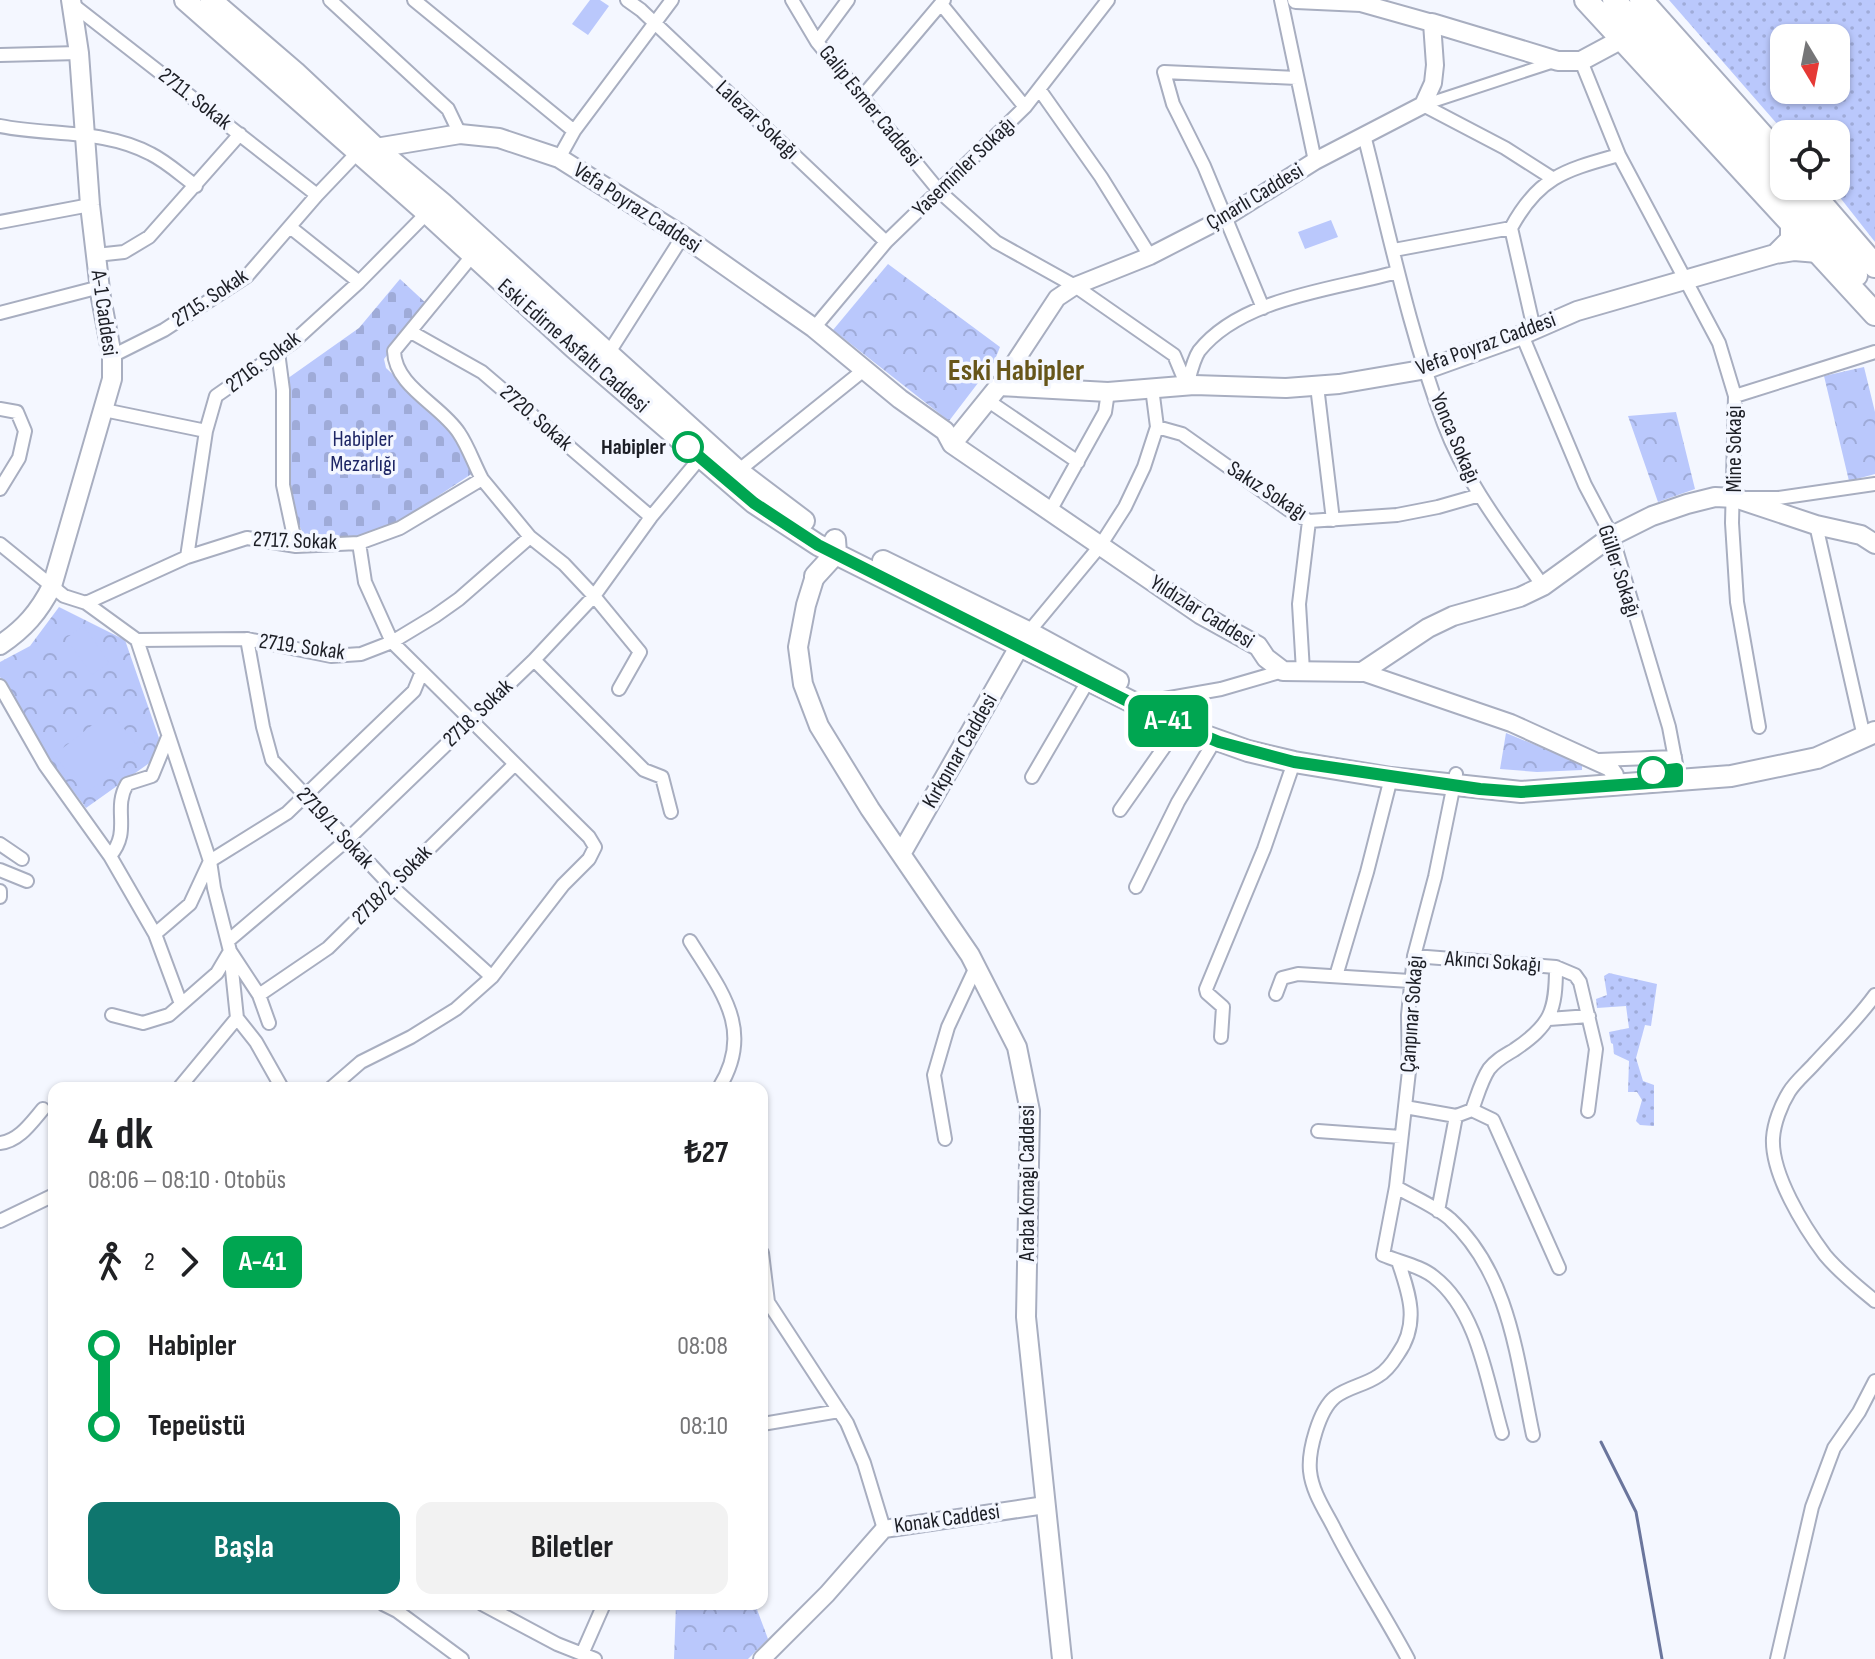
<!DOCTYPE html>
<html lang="tr">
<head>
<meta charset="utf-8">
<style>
  body { margin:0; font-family:"Sofia Sans Condensed",sans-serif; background:#f2f2f2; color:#202124; height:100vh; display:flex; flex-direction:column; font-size:30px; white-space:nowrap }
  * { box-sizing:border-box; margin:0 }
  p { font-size:26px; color:#757577 }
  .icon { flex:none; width:44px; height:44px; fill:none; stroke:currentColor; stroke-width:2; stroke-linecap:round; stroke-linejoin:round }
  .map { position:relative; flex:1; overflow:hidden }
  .drawer { position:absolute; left:48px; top:1082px; width:720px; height:528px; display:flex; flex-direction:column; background:#fff; border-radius:16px; box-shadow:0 2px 6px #0004 }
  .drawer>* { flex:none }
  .badge { padding:0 16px; border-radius:12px; font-size:28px; line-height:52px }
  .needle { width:52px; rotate:170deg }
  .tools { position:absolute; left:1770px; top:24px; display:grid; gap:16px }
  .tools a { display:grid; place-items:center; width:80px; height:80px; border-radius:16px; background:#fff; box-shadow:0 2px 6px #0004; font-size:40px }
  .map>.badge { position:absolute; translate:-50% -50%; box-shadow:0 0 0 4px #fff }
  .legs { display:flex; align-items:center; gap:12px; height:88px; padding:0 40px; font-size:26px }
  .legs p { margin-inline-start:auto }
  .headline { display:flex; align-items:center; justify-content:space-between; height:136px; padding:0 40px }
  h1 { font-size:44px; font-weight:700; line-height:60px }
  .primary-button { display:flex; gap:16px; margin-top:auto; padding:16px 40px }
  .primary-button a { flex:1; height:92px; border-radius:16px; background:#0f766e; color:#fff; font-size:32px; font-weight:700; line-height:92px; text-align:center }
  .primary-button a+a { background:#f2f2f2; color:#202124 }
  ul { padding:0 40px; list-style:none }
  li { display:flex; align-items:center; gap:28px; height:80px; font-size:30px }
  li i { display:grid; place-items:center; width:12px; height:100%; margin:0 10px; background:currentColor }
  li i::after { content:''; width:20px; height:20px; margin:-10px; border:6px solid; border-radius:50%; background:#fff }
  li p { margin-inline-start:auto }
  li:first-child i { background:linear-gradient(#0000 50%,currentColor 0) }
  li:last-child i { background:linear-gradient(currentColor 50%,#0000 0) }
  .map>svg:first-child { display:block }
  .grass { fill:url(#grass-dots); fill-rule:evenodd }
  .cemetery { fill:url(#cemetery-stones) }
  .park { fill:url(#park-crowns) }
  .garden { fill:#bac8fc }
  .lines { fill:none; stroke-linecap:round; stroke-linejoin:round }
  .stream { stroke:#6a759c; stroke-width:3 }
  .pedestrian-casing { stroke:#a8aec0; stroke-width:14 }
  .minor-casing { stroke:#a8aec0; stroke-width:16 }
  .tertiary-casing { stroke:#a8aec0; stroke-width:20 }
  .secondary-casing { stroke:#a8aec0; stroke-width:22 }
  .primary-casing { stroke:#a8aec0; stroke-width:24 }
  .trunk-casing { stroke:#a8aec0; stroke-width:26 }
  .pedestrian { stroke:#fff; stroke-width:10 }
  .minor { stroke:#fff; stroke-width:12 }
  .tertiary { stroke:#fff; stroke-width:16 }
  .secondary { stroke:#fff; stroke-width:18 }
  .primary { stroke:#fff; stroke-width:20 }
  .trunk { stroke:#fff; stroke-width:22 }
  .line-1-casing { stroke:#fff; stroke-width:18 }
  .line-1 { stroke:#00a651; stroke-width:12 }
  .stop-1-dot { fill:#fff; stroke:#00a651; stroke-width:4 }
  .labels { text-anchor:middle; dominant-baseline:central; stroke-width:7; stroke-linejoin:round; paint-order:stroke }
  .street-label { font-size:22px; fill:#1d1f26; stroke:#f4f7ff }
  .park-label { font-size:22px; fill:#1e2665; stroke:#f4f7ff }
  .stop-label { font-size:22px; font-weight:bold; fill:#1d1f26; stroke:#f4f7ff; text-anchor:end }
  .district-label { font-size:30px; font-weight:bold; fill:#67561a; stroke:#f4f7ff }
</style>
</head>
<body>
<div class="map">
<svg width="1875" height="1659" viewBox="0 0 1875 1659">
  <defs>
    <pattern id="grass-dots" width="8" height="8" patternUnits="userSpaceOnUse" patternTransform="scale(2)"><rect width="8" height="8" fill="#bac8fc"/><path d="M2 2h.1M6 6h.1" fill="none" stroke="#9fabd8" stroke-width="1.8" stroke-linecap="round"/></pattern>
    <pattern id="cemetery-stones" width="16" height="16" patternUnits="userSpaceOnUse" patternTransform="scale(2)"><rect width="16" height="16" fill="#bac8fc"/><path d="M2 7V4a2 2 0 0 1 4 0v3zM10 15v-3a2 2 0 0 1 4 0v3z" fill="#9fabd8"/></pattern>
    <pattern id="park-crowns" width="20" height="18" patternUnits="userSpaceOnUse" patternTransform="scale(2)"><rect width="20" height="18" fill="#bac8fc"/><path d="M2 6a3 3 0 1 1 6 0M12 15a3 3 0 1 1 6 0" fill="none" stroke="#9fabd8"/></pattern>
  </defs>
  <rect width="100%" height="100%" fill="#f4f7ff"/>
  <path class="grass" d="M1669,0H1875V242L1831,186H1836V134H1786ZM1836,38V90H1784V38Z
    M1609,973L1657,984L1651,1026L1645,1025L1636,1058L1643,1081L1654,1085V1126L1640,1125L1636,1121L1642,1100L1637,1092H1628L1629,1061L1614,1054L1613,1044L1611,1043L1609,1032L1629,1028L1626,1006L1597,1008L1596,999L1607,995L1604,976Z"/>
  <path class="cemetery" d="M400,279L428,305L384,359L386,368L455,432L476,471L397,523L358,538L306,541L287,496L284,381L359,328Z"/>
  <path class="park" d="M888,264L1000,347L994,362L949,421L833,330Z
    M1864,367L1875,412V474L1849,481L1824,376Z
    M1676,412L1695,489L1658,502L1628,416Z
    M59,607L125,640L159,738L155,759L86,808L51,762L0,677V662L30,646Z
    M1506,733L1582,764V770L1537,772L1500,769Z
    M676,1604H755L768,1639L748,1659H674Z"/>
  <path class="garden" d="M590,0H600L609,6L588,35L572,24Z
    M1331,220L1338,237L1305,249L1298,232Z
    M84,626L109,663L92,675L66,638Z
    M110,711L141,750L85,794L54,755Z"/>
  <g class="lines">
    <path class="stream" d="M1601,1442L1636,1512L1662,1659"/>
    <g class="pedestrian-casing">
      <path id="pedestrian" d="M1423,105L1554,62"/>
    </g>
    <g class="minor-casing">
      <path id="minor" d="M330,0L448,109L460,134
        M414,0L574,131
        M627,0L641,10L886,242
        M792,0L817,42L940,192L996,242L1075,286L1174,355L1187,386
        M1281,0L1315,161
        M72,4L317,195
        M941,4L1025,107
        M817,42L848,0
        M0,55L79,53
        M1581,61L1619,155L1719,343L1735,396L1732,523L1737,602L1759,727
        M1039,89L1101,177L1150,256
        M862,97L944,0
        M1423,105L1505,148L1552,178
        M0,126C50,136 105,129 151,154C167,162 182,176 196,186
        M1364,135C1389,232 1409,331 1444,424C1466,483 1507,535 1543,586
        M559,158L574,131L672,0
        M0,222L90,205
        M290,227L359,282
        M1511,228C1539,176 1566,170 1619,155
        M1511,228L1534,329
        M1394,250L1511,228
        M96,255L124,252L149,237L240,134
        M472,256L394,351C395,387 441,405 459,433C468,446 474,464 482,479
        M1263,308L1204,166L1173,104L1164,72L1297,78
        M0,313L100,287
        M814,328L886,242L1025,107L1108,0
        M411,332L482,372L651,517
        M1522,335L1585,485L1612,536L1669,727L1677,769
        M278,352L283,390V485L296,546
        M608,354L683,236
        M112,356L164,330L247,276L317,195L358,152
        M1187,386C1190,375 1193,360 1199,351C1242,297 1334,290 1397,272
        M1317,386L1333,520
        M1735,396L1875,352
        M987,400L1078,462
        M0,409L17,412L25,431L19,458L0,489
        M104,410L206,431
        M1157,427L1182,434L1289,510L1309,521L1397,515L1438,507L1480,495
        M738,471L865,369
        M1747,498H1778L1875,484
        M1050,511L1105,412L1108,392
        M1816,525L1862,728
        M0,544L64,596L86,603L137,640L247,639L331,656L361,654L392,642L435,616L459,599L530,537
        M187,557L206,431L216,396L292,343L359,282L427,213
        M86,603L187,557L247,538L296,546L359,543L400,528L482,479L530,537L564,564L594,596L640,652L619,689
        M1027,634L1100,546L1125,507L1144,467L1157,427L1152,388
        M247,639L263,727L272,760L390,885L492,977
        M137,640L210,861L214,888L230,951L237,1018L256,1042L282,1088
        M534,660L644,770L662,777L671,812
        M1303,671L1299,604L1309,521
        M0,686L45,765L110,856L155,934L181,1004
        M1150,712L1156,701L1164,699L1221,689L1283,671
        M1599,760L1675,757
        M1456,774L1435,877L1414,956L1408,1015L1409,1071L1396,1187L1383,1255C1399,1262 1421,1266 1434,1277C1478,1311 1487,1382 1502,1433
        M1032,777L1088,681
        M1120,810L1179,726
        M0,844L22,859
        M110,856C132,830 112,810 127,784L152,776L168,737
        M0,870L27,881
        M1136,887L1178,802L1215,740
        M0,891V897
        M155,934L190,904L210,861L287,813L414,691L421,674
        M228,941L347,840L534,660L594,596L651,517L700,458
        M690,941C721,991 755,1030 719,1088
        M1414,956L1556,967L1575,975L1580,982L1596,1049L1588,1111
        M1336,976L1367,872L1391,778
        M1276,994L1282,978L1298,974L1410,981
        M259,995L328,948L515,764
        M1875,995C1857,1020 1835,1041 1814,1064C1806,1073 1795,1082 1789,1092C1781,1105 1774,1123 1773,1138C1771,1174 1804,1227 1825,1255C1839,1272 1858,1287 1875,1301
        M112,1015L143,1023L169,1015L217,973L230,951L259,995L269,1023
        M1549,1019L1589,1016
        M1221,1037L1223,1007L1207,993L1206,989L1264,849L1294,762
        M179,1088L237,1018
        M331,1088L361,1062L411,1037L456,1009L492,977L563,885L589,859L595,847L589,837L392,642L365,582L359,543
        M1405,1107L1456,1116L1472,1110L1493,1120L1559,1268
        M1472,1110C1477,1097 1481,1081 1489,1069C1496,1060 1504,1056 1514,1050C1551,1025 1556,1011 1556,967
        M1318,1131L1401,1137
        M945,1139L934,1075L948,1027L976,967
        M0,1143C19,1141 31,1123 43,1109
        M1396,1187C1413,1197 1435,1206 1450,1219C1510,1274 1517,1360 1533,1435
        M1438,1211L1456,1116
        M0,1221L54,1195
        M762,1253L768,1302L847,1423L864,1463L884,1529
        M1398,1261C1409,1293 1420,1323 1398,1354C1393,1362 1387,1371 1378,1376C1365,1385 1348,1387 1335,1397C1319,1410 1308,1451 1310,1471C1312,1491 1324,1509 1333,1526C1356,1572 1384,1614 1408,1659
        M762,1424L839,1411
        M383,1604L397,1611L462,1659
        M482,1604L557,1644L595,1659
        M582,1654L604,1604
        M1777,1659L1812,1507L1834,1448L1859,1412L1875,1381"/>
    </g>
    <g class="tertiary-casing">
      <path id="tertiary" d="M999,386L1057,298L1075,286L1150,256L1226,217L1315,161L1423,105L1433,83L1435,65L1432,23L1361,3L1296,0
        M1362,672L1511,723L1610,768L1615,775V785
        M762,1659L827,1594L884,1529L1045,1505"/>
    </g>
    <g class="secondary-casing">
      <path id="secondary" d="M1432,23L1558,61H1581L1622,39
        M376,148L460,134L499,138L559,158L683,236L814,328L900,399L945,431L952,444L1200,614L1258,646L1266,658L1283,671L1362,672L1428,628L1453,616L1520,597L1543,586L1612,536L1652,516L1687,504L1715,497L1735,498L1816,525L1861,535L1875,544
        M1790,222V239L1775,254L1794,251L1818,253
        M952,444L999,386L1108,392L1194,385L1286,388L1339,384L1427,369L1522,335L1577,311L1775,254
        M815,576L806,605L798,647L803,684L819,726L870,809L970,955L1017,1047L1030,1111L1026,1317L1062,1659
        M0,645C24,629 39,612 52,586L112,379V356L101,298L90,205L79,53L71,0
        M901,854L1019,647"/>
    </g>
    <g class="primary-casing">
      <path id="primary" d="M185,0L427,213L574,348L754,503L818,545L1186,729L1248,751L1294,762L1391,778L1521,792L1731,776L1817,758L1875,732
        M211,0L295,72L376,148L442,203L738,471L804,521
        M883,561L1028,632L1118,681
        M815,576L836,553L835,540"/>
    </g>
    <g class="trunk-casing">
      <path id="trunk" d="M1586,0L1875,314
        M1614,0L1856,275
        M1641,0L1784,160
        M1806,186L1875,266"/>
    </g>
    <use href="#pedestrian" class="pedestrian"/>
    <use href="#minor" class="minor"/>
    <use href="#tertiary" class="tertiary"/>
    <use href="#secondary" class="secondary"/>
    <use href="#primary" class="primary"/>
    <use href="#trunk" class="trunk"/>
  </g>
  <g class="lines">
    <g class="line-1-casing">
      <path id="line-1" d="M688,447L754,503L818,545L1159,717L1219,742L1294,762L1480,789L1521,792L1677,781V769L1653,772"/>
    </g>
    <use href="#line-1" class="line-1"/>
  </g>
  <g class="stop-1-dot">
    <circle cx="688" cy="447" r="14"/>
    <circle cx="1653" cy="772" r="14"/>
  </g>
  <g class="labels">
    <g class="street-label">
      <text transform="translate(195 99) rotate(38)">2711. Sokak</text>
      <text transform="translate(870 106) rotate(51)">Galip Esmer Caddesi</text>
      <text transform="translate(757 120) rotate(43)">Lalezar Sokağı</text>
      <text transform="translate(964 167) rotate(-44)">Yaseminler Sokağı</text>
      <text transform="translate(1255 197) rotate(-31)">Çınarlı Caddesi</text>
      <text transform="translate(637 208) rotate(33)">Vefa Poyraz Caddesi</text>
      <text transform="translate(210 298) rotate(-34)">2715. Sokak</text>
      <text transform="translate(104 313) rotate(82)">A-1 Caddesi</text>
      <text transform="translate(1486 344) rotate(-20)">Vefa Poyraz Caddesi</text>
      <text transform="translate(573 346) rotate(41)">Eski Edirne Asfaltı Caddesi</text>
      <text transform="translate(263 362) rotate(-37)">2716. Sokak</text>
      <text transform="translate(536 418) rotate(41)">2720. Sokak</text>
      <text transform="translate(1455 438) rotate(67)">Yonca Sokağı</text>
      <text transform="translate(1734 449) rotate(-90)">Mine Sokağı</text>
      <text transform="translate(1267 491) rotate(33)">Sakız Sokağı</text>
      <text transform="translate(295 541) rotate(2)">2717. Sokak</text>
      <text transform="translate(1619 571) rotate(72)">Güller Sokağı</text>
      <text transform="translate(1202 612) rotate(32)">Yıldızlar Caddesi</text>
      <text transform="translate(302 647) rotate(8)">2719. Sokak</text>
      <text transform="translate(478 713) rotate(-44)">2718. Sokak</text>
      <text transform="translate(960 751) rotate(-60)">Kırkpınar Caddesi</text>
      <text transform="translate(335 828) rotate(47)">2719/1. Sokak</text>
      <text transform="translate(392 885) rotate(-45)">2718/2. Sokak</text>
      <text transform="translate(1493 962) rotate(4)">Akıncı Sokağı</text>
      <text transform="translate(1412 1014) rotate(-86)">Çanpınar Sokağı</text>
      <text transform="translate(1027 1183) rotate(-90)">Araba Konağı Caddesi</text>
      <text transform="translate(947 1519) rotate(-8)">Konak Caddesi</text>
    </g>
    <g class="park-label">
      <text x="363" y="439">Habipler<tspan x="363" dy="25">Mezarlığı</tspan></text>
    </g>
    <g class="stop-label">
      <text x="666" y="447">Habipler</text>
    </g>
    <g class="district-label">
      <text x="1016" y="371">Eski Habipler</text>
    </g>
  </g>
</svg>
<div class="tools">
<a><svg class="needle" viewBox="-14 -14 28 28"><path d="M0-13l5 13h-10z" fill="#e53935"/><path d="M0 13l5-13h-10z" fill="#757577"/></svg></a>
<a><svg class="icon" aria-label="locate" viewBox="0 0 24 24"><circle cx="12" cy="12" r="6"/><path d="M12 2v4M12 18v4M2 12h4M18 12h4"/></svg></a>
</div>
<b class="badge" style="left:1168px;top:721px;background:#00a651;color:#fff">A-41</b>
<section class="drawer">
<div class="headline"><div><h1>4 dk</h1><p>08:06 – 08:10 · Otobüs</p></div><b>₺27</b></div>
<div class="legs"><svg class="icon" aria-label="walk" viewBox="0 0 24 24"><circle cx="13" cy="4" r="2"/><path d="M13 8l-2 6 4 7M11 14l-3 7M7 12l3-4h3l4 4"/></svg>2<svg class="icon" aria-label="forward" viewBox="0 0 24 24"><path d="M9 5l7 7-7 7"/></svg><b class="badge" style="background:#00a651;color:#fff">A-41</b></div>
<ul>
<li><i style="color:#00a651"></i><b>Habipler</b><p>08:08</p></li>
<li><i style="color:#00a651"></i><b>Tepeüstü</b><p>08:10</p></li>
</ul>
<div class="primary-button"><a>Başla</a><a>Biletler</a></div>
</section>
</div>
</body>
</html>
